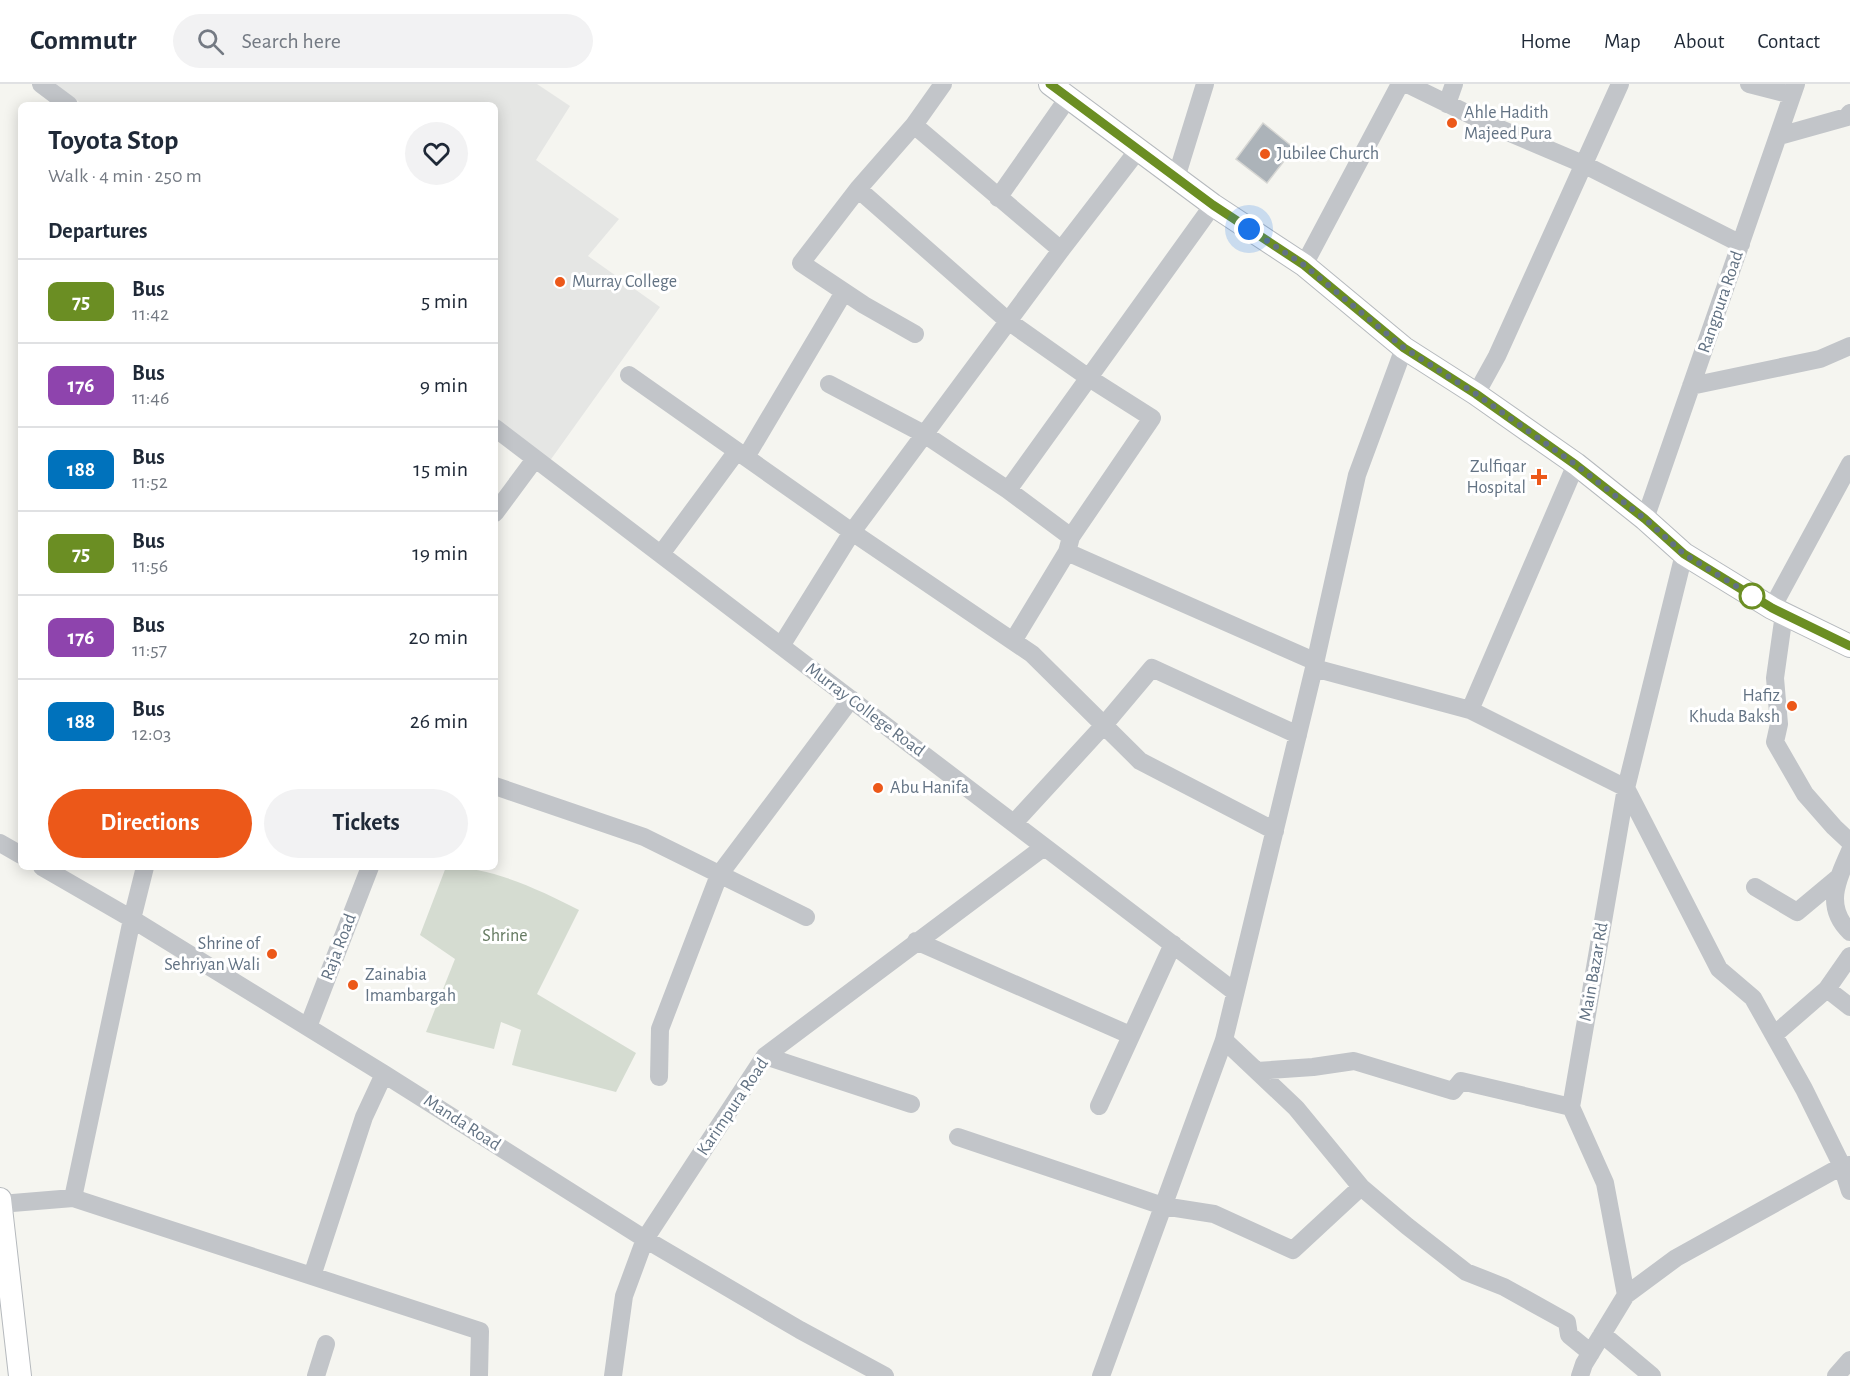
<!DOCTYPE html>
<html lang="en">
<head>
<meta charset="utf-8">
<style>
  body { margin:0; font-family:"Alegreya Sans",sans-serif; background:#f2f2f3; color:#1f2937; height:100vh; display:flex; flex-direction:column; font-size:22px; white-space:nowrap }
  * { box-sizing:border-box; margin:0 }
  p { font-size:20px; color:#747a83 }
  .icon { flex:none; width:33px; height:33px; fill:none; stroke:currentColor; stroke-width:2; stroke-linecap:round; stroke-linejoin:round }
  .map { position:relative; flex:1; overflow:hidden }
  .side { position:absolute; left:18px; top:18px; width:480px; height:768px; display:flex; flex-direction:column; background:#fff; border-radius:9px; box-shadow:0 3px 15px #0003 }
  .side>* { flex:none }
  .badge { padding:0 12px; border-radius:9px; font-size:21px; line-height:39px }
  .you { position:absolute; width:30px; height:30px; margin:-15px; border:4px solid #fff; border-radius:50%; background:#1a73e8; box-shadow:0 0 0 9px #1a73e833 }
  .map>.badge { position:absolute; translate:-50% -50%; box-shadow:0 0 0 3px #fff }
  h2 { padding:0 30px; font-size:22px; line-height:54px }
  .round { display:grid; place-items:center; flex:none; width:63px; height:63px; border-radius:32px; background:#f2f2f3 }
  .head { display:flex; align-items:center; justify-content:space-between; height:102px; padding:0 30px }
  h1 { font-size:28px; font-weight:600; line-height:45px }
  .cta { display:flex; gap:12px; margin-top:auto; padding:12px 30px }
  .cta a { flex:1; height:69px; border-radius:36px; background:#ec5819; color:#fff; font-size:24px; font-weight:600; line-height:69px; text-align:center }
  .cta a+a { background:#f2f2f3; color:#1f2937 }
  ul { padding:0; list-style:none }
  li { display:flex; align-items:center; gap:18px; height:84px; padding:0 30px; border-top:2px solid #e0e1e3 }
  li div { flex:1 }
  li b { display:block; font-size:22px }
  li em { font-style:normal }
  li .badge { min-width:66px; font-weight:700; text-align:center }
  header { display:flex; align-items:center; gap:36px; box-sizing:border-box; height:84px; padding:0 30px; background:#fff; border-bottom:2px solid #e0e1e3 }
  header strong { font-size:28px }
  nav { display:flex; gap:33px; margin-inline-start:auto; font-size:21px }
  .search { width:420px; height:54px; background:#f2f2f3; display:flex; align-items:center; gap:15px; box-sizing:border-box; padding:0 21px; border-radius:33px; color:#747a83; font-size:22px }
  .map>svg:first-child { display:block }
  .built { fill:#e5e6e4 }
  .green { fill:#d5dcd1 }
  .building { fill:#acb3b9; stroke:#d6d6d3; stroke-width:1.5 }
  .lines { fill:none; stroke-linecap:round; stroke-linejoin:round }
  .major-casing { stroke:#b5b9bd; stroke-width:24 }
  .minor { stroke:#c2c5c9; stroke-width:18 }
  .major { stroke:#fff; stroke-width:22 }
  .line-casing { stroke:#fff; stroke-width:14 }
  .line { stroke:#6b8e23; stroke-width:9 }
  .walk { stroke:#627283; stroke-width:6; stroke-dasharray:0 10.8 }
  .poi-dot { fill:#ec5819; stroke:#fff; stroke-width:2 }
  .stop-dot { fill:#fff; stroke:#6b8e23; stroke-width:3 }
  .labels { text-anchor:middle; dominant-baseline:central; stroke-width:6; stroke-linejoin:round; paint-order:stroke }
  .poi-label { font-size:18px; fill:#627283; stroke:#fff; text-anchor:start }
  .street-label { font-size:18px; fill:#627283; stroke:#fff }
  .park-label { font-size:18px; fill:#657a61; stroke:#fff }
</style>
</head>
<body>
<header>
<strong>Commutr</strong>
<div class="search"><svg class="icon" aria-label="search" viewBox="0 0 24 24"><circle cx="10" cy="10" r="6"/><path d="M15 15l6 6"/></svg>Search here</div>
<nav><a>Home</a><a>Map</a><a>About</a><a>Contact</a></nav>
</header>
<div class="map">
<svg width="1850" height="1292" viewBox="0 0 1850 1292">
  <rect width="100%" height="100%" fill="#f5f5f0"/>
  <path class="built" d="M56,0H537L570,22L536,76L619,135L588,172L660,223L549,378L495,337V21H83Z"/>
  <path class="green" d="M446,783C492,783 538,805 579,826L537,910L636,969L616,1008L512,981L521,946L501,938L494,965L426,948L455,875L420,851Z"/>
  <path class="building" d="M1263,39L1294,64L1267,99L1236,75Z"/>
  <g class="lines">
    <g class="major-casing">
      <path id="major" d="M1050,0L1213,121L1304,181L1404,264L1476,310L1576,380L1645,435L1684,470L1772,524L1850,562
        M0,1115L20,1292"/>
    </g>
    <path class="minor" d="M41,0L69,21
      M1407,0L1491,41L1583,80L1741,160
      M1749,0L1792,11
      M1447,20L1454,0
      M914,41L1061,166
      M1779,52L1847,33L1850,29
      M1176,94L1205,0
      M858,105L1008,237L1089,294L1152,334L1071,453L1067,468L1013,557
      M998,114L1068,14
      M1304,181L1400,0
      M915,250L864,221L801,179L858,105L914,41L943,0
      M629,291L852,448L1032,570L1140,677L1275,747
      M829,300L924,350L1008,406L1071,453
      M1691,302L1820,275L1850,262
      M1476,310L1497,272L1620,0
      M495,344L1235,908
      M746,373L844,208
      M1008,406L1213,121
      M495,429L535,375
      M1645,435L1796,0
      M1067,468L1314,577
      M661,470L737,367
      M1772,524L1850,380
      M1784,530L1775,594L1779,640L1775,658L1805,710L1834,743L1850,758
      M781,562L852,448L1061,166L1138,66
      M1314,584L1470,626L1626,704L1719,885L1753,914L1804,1005L1842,1082L1850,1107
      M1470,626L1576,380
      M495,702L644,753L806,833
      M1014,739L1104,641L1152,584L1298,651
      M0,759L21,771
      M1850,767C1837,796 1824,823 1850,848
      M42,783L132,835L384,990L645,1155L800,1246L885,1292
      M1755,803L1797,828L1839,793
      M916,857L1130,951
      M1827,905L1850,923
      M308,943L370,783
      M1774,951L1827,905L1850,872
      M1224,956L1296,1024L1361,1103L1407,1142L1466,1188L1504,1203L1567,1238L1569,1251L1591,1269
      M765,972L911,1020
      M1257,987L1313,983L1354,977L1453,1007L1461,997L1571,1023
      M659,993L660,945L719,791L851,615
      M1099,1022L1173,860
      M958,1053L1163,1122L1214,1130L1293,1166L1361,1103
      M73,1114L132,835L145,783
      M0,1120L73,1114L480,1247L479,1292
      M312,1192L364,1033L384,990
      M1626,1211L1676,1174L1842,1082L1850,1081
      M1602,1250L1652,1292
      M316,1292L326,1260
      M613,1292L624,1212L645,1155L765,972L1044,763
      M1101,1292L1224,956L1314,584L1357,391L1404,264
      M1580,1292L1584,1280L1626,1211L1605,1099L1571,1023L1626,704L1684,470
      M1836,1292L1850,1276"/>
    <use href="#major" class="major"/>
  </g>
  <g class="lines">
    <g class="line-casing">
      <path id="line" d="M1050,0L1213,121L1304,181L1404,264L1476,310L1576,381L1645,435L1684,470L1772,524L1850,562"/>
    </g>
    <use href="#line" class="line"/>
    <path class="walk" d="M1249,145L1304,181L1404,264L1476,310L1576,381L1645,435L1684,470L1754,513L1752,512"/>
  </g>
  <g class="poi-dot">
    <circle cx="1452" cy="39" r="6"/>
    <circle cx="1265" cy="70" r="6"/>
    <circle cx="560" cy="198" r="6"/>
    <path d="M1536 384h6v6h6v6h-6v6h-6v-6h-6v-6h6z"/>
    <circle cx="1792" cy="622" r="6"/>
    <circle cx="878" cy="704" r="6"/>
    <circle cx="272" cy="870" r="6"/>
    <circle cx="353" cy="901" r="6"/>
  </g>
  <circle class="stop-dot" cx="1752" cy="512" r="12"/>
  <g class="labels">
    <g class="poi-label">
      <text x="1464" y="29">Ahle Hadith<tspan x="1464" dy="21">Majeed Pura</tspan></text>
      <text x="1277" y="70">Jubilee Church</text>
      <text x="572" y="198">Murray College</text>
      <text x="1526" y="383" text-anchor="end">Zulfiqar<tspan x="1526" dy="21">Hospital</tspan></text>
      <text x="1780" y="612" text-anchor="end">Hafiz<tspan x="1780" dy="21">Khuda Baksh</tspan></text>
      <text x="890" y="704">Abu Hanifa</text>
      <text x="260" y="860" text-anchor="end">Shrine of<tspan x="260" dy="21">Sehriyan Wali</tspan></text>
      <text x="365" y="891">Zainabia<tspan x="365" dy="21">Imambargah</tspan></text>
    </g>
    <g class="street-label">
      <text transform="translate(1721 218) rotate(-71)">Rangpura Road</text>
      <text transform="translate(865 626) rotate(37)">Murray College Road</text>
      <text transform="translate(339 863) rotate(-69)">Raja Road</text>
      <text transform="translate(1594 888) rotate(-80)">Main Bazar Rd</text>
      <text transform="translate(733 1023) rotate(-56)">Karimpura Road</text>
      <text transform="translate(462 1039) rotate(33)">Manda Road</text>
    </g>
    <g class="park-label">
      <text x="505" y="852">Shrine</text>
    </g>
  </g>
</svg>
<div class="you" style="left:1249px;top:145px"></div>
<section class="side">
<div class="head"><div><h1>Toyota Stop</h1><p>Walk · 4 min · 250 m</p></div><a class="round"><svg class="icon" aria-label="heart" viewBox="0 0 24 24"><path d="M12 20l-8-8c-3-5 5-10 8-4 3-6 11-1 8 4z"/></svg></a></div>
<h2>Departures</h2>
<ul>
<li><span class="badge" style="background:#6b8e23;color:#fff">75</span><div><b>Bus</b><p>11:42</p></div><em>5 min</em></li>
<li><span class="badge" style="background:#8e44ad;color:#fff">176</span><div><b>Bus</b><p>11:46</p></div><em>9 min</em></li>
<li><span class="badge" style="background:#0072bc;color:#fff">188</span><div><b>Bus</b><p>11:52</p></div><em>15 min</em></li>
<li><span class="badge" style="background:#6b8e23;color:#fff">75</span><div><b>Bus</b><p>11:56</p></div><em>19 min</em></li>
<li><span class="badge" style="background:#8e44ad;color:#fff">176</span><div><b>Bus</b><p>11:57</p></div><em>20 min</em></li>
<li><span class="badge" style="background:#0072bc;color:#fff">188</span><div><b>Bus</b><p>12:03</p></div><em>26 min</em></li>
</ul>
<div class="cta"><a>Directions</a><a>Tickets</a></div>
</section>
</div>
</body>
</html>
